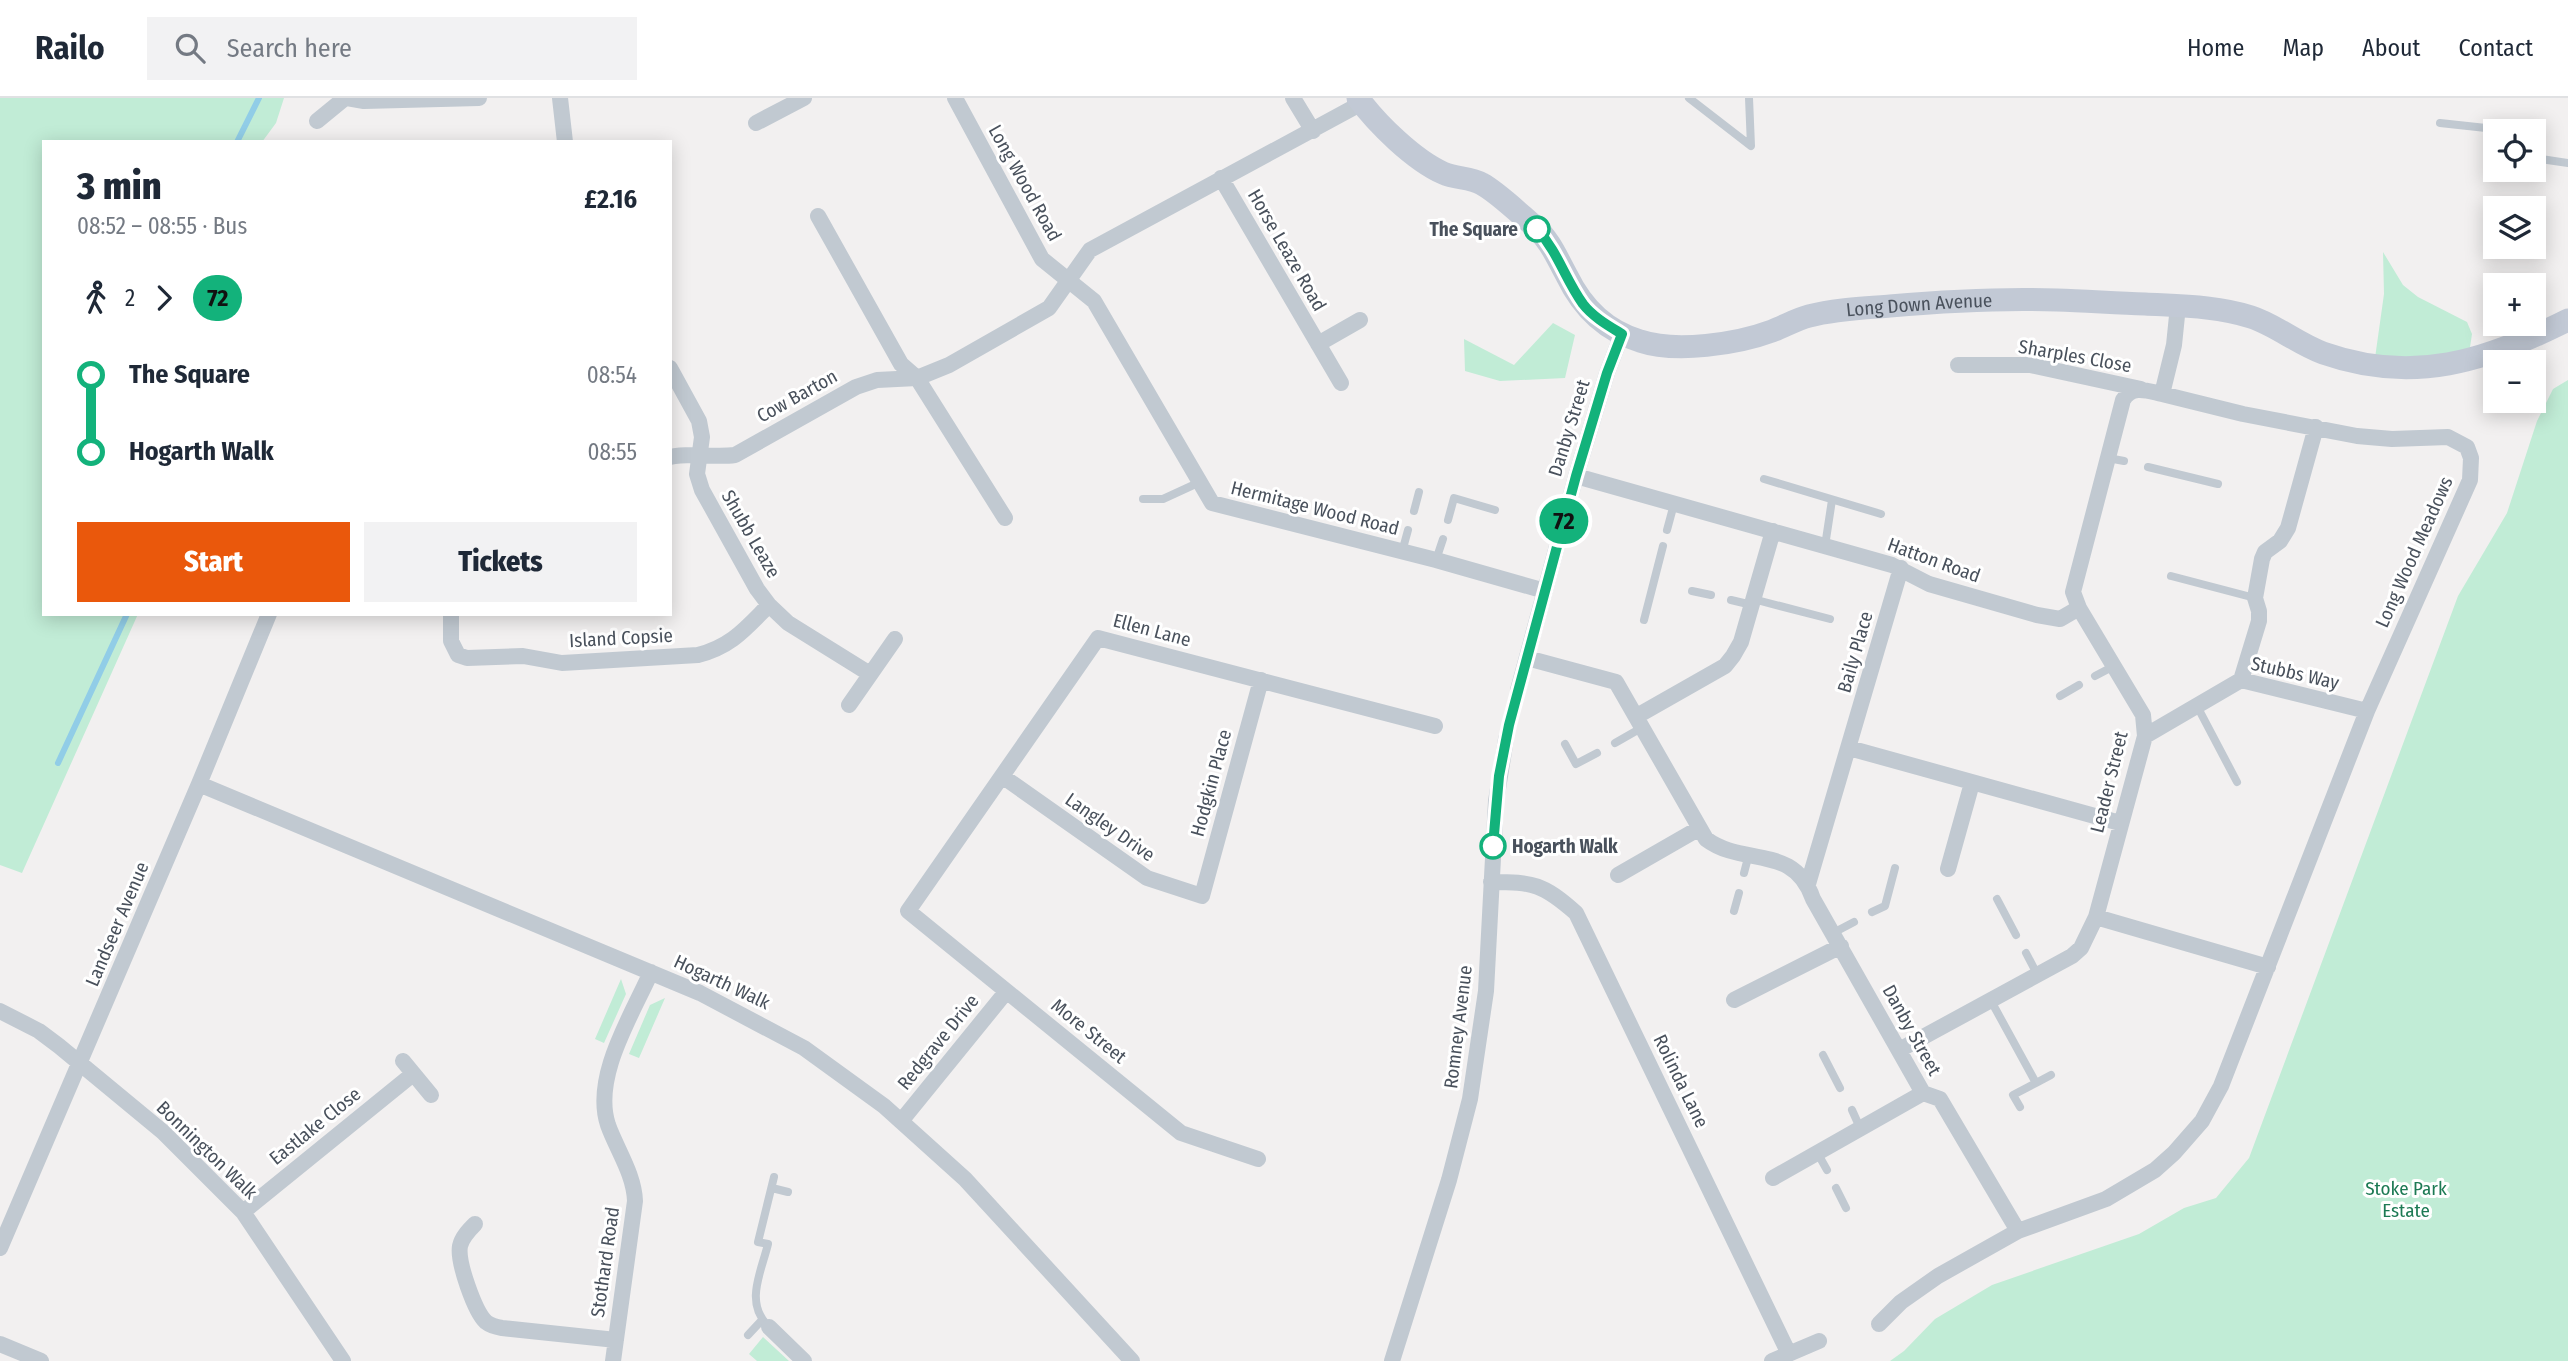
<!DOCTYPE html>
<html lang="en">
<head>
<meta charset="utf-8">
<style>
  body { margin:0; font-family:"Fira Sans Condensed",sans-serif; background:#f2f2f3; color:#1f2937; height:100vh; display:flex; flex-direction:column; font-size:26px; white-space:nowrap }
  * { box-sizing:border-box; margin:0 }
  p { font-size:23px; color:#747a83 }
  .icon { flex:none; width:38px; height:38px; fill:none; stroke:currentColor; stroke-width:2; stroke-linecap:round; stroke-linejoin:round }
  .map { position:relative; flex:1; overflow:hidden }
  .panel { position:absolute; left:42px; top:42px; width:630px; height:476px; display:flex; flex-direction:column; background:#fff; border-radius:0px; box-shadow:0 4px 18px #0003 }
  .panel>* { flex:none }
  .badge { padding:0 14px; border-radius:23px; font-size:24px; line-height:46px }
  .tools { position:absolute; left:2483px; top:21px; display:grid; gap:14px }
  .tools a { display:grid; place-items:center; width:63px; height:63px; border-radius:0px; background:#fff; box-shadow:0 4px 18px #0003; font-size:35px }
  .map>.badge { position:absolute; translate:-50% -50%; box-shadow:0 0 0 4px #fff }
  .legs { display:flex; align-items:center; gap:10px; height:77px; padding:0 35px; font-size:23px }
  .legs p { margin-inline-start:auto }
  .head { display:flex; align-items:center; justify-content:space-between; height:119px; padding:0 35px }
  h1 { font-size:38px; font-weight:800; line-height:52px }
  .action { display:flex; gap:14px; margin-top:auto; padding:14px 35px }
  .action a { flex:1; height:80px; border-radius:0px; background:#ea580c; color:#fff; font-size:28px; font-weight:800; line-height:80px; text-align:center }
  .action a+a { background:#f2f2f3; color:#1f2937 }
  ul { padding:0 35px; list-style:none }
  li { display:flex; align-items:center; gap:24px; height:77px; font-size:26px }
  li i { display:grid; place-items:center; width:10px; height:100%; margin:0 9px; background:currentColor }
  li i::after { content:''; width:18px; height:18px; margin:-9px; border:5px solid; border-radius:50%; background:#fff }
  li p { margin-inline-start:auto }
  li:first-child i { background:linear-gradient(#0000 50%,currentColor 0) }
  li:last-child i { background:linear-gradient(currentColor 50%,#0000 0) }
  header { display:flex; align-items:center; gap:42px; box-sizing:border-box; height:98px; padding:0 35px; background:#fff; border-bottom:2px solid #e0e1e3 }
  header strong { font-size:33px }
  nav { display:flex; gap:38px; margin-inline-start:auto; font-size:24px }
  .search { width:490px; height:63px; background:#f2f2f3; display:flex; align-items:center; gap:18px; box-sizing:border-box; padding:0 24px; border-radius:0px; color:#747a83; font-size:26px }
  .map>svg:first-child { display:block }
  .green { fill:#c1ecd6 }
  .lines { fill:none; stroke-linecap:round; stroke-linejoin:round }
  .stream { stroke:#91cde7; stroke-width:6 }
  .lane { stroke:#c1c9d1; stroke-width:8 }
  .street { stroke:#c1c9d1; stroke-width:16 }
  .secondary { stroke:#c2c9d5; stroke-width:23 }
  .line-1-casing { stroke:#fff; stroke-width:16 }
  .line-1 { stroke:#13b27b; stroke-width:10 }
  .stop-1-dot { fill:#fff; stroke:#13b27b; stroke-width:3.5 }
  .labels { text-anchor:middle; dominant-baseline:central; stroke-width:6; stroke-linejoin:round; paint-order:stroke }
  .street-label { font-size:19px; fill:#49515c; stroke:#fff }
  .stop-label { font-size:19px; font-weight:bold; fill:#49515c; stroke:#fff; text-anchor:end }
  .park-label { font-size:19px; fill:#1d7a54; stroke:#fff }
</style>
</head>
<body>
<header>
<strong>Railo</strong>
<div class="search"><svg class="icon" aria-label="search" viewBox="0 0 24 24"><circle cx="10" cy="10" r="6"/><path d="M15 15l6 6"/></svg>Search here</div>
<nav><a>Home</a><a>Map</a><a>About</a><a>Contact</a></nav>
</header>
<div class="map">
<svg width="2568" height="1263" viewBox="0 0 2568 1263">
  <rect width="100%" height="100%" fill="#f2f0f0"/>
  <path class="green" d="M0,0H284L276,25L262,44H44V516H138L22,775L0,767Z
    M2383,154L2403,187L2418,199L2467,224L2472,236L2469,256L2433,262L2375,260L2384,196Z
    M1553,225L1575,237L1565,280L1500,283L1465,273L1464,241L1514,267Z
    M2568,282V1263H1890L1904,1253L1935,1221L1992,1187L2139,1136L2184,1110L2216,1100L2249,1060L2458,498L2507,415L2537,323L2553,291Z
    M621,881L626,896L604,945L595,941Z
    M665,900L639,960L629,956L650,907Z
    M763,1239L789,1263H757L749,1256Z"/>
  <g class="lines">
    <path class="stream" d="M237,44L259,0
      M58,665L127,516"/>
    <path class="lane" d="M1689,0L1751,48L1749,0
      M2440,25L2486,30L2496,38
      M2534,60L2568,65
      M2108,360L2124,363
      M2148,369L2218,386
      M1764,381L1881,416
      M1143,401H1163L1200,384
      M1414,413L1419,394
      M1448,422L1454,400L1495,412
      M1667,432L1674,406
      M1825,448L1832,402
      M1402,454L1408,432
      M1436,462L1443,441
      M2171,478L2255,500
      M1692,493L1711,497
      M1753,501L1830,521
      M1731,502L1752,507
      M1644,522L1663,448
      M2095,578L2114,568
      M2060,598L2079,587
      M2197,608L2237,684
      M1506,641L1518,592
      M1615,645L1643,629
      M1565,646L1576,666L1597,655
      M1744,775L1749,756
      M1997,801L2016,837
      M1734,813L1739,795
      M1872,814L1885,808L1895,770
      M1833,835L1854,824
      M2026,855L2037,876
      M1990,901L2036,985L2013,997L2020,1009
      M1823,957L1840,990
      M2036,985L2051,977
      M1852,1012L1861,1032
      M1818,1056L1827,1072
      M772,1090L788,1094
      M1836,1090L1846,1110
      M769,1229C744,1205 761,1175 768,1146L758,1144L774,1079
      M748,1237L762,1222"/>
    <path class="street" d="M347,0L364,3L479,0
      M560,0L565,44
      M955,0L1042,161L1094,203L1212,405L1436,462L1545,493
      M1293,0L1313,33
      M317,23L345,0
      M756,25L804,0
      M1221,80L1341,285
      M818,118L901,266L917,280L1005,420
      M1318,246L1360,222
      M1958,267H2030L2141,291
      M670,270L699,323L702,339L697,376L702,392L757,491L769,507L788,525L870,576
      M670,359C692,354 713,360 735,357L856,289L877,282L917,280L949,267L1049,210L1090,152L1362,5
      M1576,378L1892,467L1929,486L2037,517L2060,521L2079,510
      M451,516V543L458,557L467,560L523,558L562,565L698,557C732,548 745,531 769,507
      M1527,560L1616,584L1706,741C1743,769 1794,745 1813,801L1923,995
      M2241,582L2259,523V513L2255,500L2262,461L2265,454L2280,443L2288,430L2316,329
      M1518,592L1576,378L1607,275L1622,236
      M849,607L895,541
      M1637,618L1725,568L1733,558L1741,544L1773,433
      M2145,638L2241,582L2367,613
      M1849,650L2120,725
      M1002,678L1147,780L1202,798L1261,582
      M199,686L700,895L804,950L884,1008L965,1081L1132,1263
      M1948,771L1972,685
      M1618,777L1698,731
      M1491,784C1534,784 1543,786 1576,815L1789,1256
      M1808,786L1901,470
      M2096,819L2268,869
      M1734,902L1841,848
      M0,913L39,933L59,948L163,1034L243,1114L343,1263
      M1901,951L2072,858L2081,850L2096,819L2145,638L2143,617L2079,510L2073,494L2123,302C2132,286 2148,293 2162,296
      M403,963L431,997
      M1923,995L1940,1001L2018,1133
      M902,1022L1006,894
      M1258,1061L1181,1035L908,813L1098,540L1435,628
      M1773,1080L1923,995
      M243,1114L413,976
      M475,1126C469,1132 462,1139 460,1148C457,1164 475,1214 486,1224C491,1228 496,1229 502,1230L616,1242
      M0,1150L199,686L269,516
      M1879,1226L1901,1204L1938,1178L2018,1133L2106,1101L2155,1072L2174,1055L2202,1023L2221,988L2367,613L2470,382L2471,360L2467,349L2448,339L2392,341L2357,338L2243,316L2162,296L2174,247L2178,208
      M769,1229L804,1263
      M0,1246L41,1263
      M613,1263L635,1103C634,1076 617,1052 608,1027C592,979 632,917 651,874
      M1392,1263L1449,1082L1470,1001L1486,893L1496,703L1506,641
      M1772,1263L1819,1243"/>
    <path class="secondary" id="s1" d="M1358,0C1377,26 1414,62 1443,75C1456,81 1470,79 1482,86C1497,94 1520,116 1534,128C1550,142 1557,160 1567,178C1582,209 1606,233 1640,243C1676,255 1737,246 1772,233C1785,228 1797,221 1809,218C1835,211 1864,210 1890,208C1946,203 2001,200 2057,202C2086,203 2116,205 2145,206C2180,208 2217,208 2251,219C2276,227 2298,246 2323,255C2413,287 2486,263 2568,222"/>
  </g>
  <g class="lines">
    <g class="line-1-casing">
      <path id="line-1" d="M1493,748L1499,678L1509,627L1576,378L1607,275L1622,236C1609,228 1593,219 1583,206C1565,181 1558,154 1537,131"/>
    </g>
    <use href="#line-1" class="line-1"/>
  </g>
  <g class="stop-1-dot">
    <circle cx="1537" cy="131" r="12"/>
    <circle cx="1493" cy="748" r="12"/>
  </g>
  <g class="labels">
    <g class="street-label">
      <text transform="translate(1025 85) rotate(61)">Long Wood Road</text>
      <text transform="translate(1287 152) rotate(60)">Horse Leaze Road</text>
      <text stroke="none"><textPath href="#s1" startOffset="668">Long Down Avenue</textPath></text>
      <text transform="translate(2075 258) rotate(10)">Sharples Close</text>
      <text transform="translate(797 298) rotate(-29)">Cow Barton</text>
      <text transform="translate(1569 330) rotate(-73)">Danby Street</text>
      <text transform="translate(1315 410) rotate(14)">Hermitage Wood Road</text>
      <text transform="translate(751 436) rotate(60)">Shubb Leaze</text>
      <text transform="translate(2414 454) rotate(-66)">Long Wood Meadows</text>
      <text transform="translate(1934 462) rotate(20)">Hatton Road</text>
      <text transform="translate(1152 532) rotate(15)">Ellen Lane</text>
      <text transform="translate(621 540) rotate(-3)">Island Copsie</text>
      <text transform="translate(1855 554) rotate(-74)">Baily Place</text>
      <text transform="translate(2295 575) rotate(13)">Stubbs Way</text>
      <text transform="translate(2109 684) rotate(-76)">Leader Street</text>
      <text transform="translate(1211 685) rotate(-75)">Hodgkin Place</text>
      <text transform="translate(1110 729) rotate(35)">Langley Drive</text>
      <text transform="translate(117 826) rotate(-67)">Landseer Avenue</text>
      <text transform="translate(722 884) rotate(25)">Hogarth Walk</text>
      <text transform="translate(1458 929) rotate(-83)">Romney Avenue</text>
      <text transform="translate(1912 932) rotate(61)">Danby Street</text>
      <text transform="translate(1089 933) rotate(39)">More Street</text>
      <text transform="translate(938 944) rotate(-51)">Redgrave Drive</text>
      <text transform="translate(1681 983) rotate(64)">Rolinda Lane</text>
      <text transform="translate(315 1028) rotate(-39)">Eastlake Close</text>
      <text transform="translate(207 1052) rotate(44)">Bonnington Walk</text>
      <text transform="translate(605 1164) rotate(-82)">Stothard Road</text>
    </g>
    <g class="stop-label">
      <text x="1518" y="131">The Square</text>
      <text x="1512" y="748" text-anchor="start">Hogarth Walk</text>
    </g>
    <g class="park-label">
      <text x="2406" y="1090">Stoke Park<tspan x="2406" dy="22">Estate</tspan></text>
    </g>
  </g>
</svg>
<div class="tools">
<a><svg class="icon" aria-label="locate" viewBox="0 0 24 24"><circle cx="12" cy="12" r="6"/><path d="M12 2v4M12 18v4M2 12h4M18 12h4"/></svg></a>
<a><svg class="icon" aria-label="layers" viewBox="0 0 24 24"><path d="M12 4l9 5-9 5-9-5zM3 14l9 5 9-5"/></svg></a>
<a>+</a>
<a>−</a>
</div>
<b class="badge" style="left:1564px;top:423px;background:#13b27b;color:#111">72</b>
<section class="panel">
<div class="head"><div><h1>3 min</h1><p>08:52 – 08:55 · Bus</p></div><b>£2.16</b></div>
<div class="legs"><svg class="icon" aria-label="walk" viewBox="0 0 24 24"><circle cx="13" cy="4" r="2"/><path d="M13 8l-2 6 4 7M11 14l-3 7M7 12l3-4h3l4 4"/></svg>2<svg class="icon" aria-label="forward" viewBox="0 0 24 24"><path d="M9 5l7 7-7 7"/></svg><b class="badge" style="background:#13b27b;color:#111">72</b></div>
<ul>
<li><i style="color:#13b27b"></i><b>The Square</b><p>08:54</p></li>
<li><i style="color:#13b27b"></i><b>Hogarth Walk</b><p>08:55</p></li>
</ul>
<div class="action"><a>Start</a><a>Tickets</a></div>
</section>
</div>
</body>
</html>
